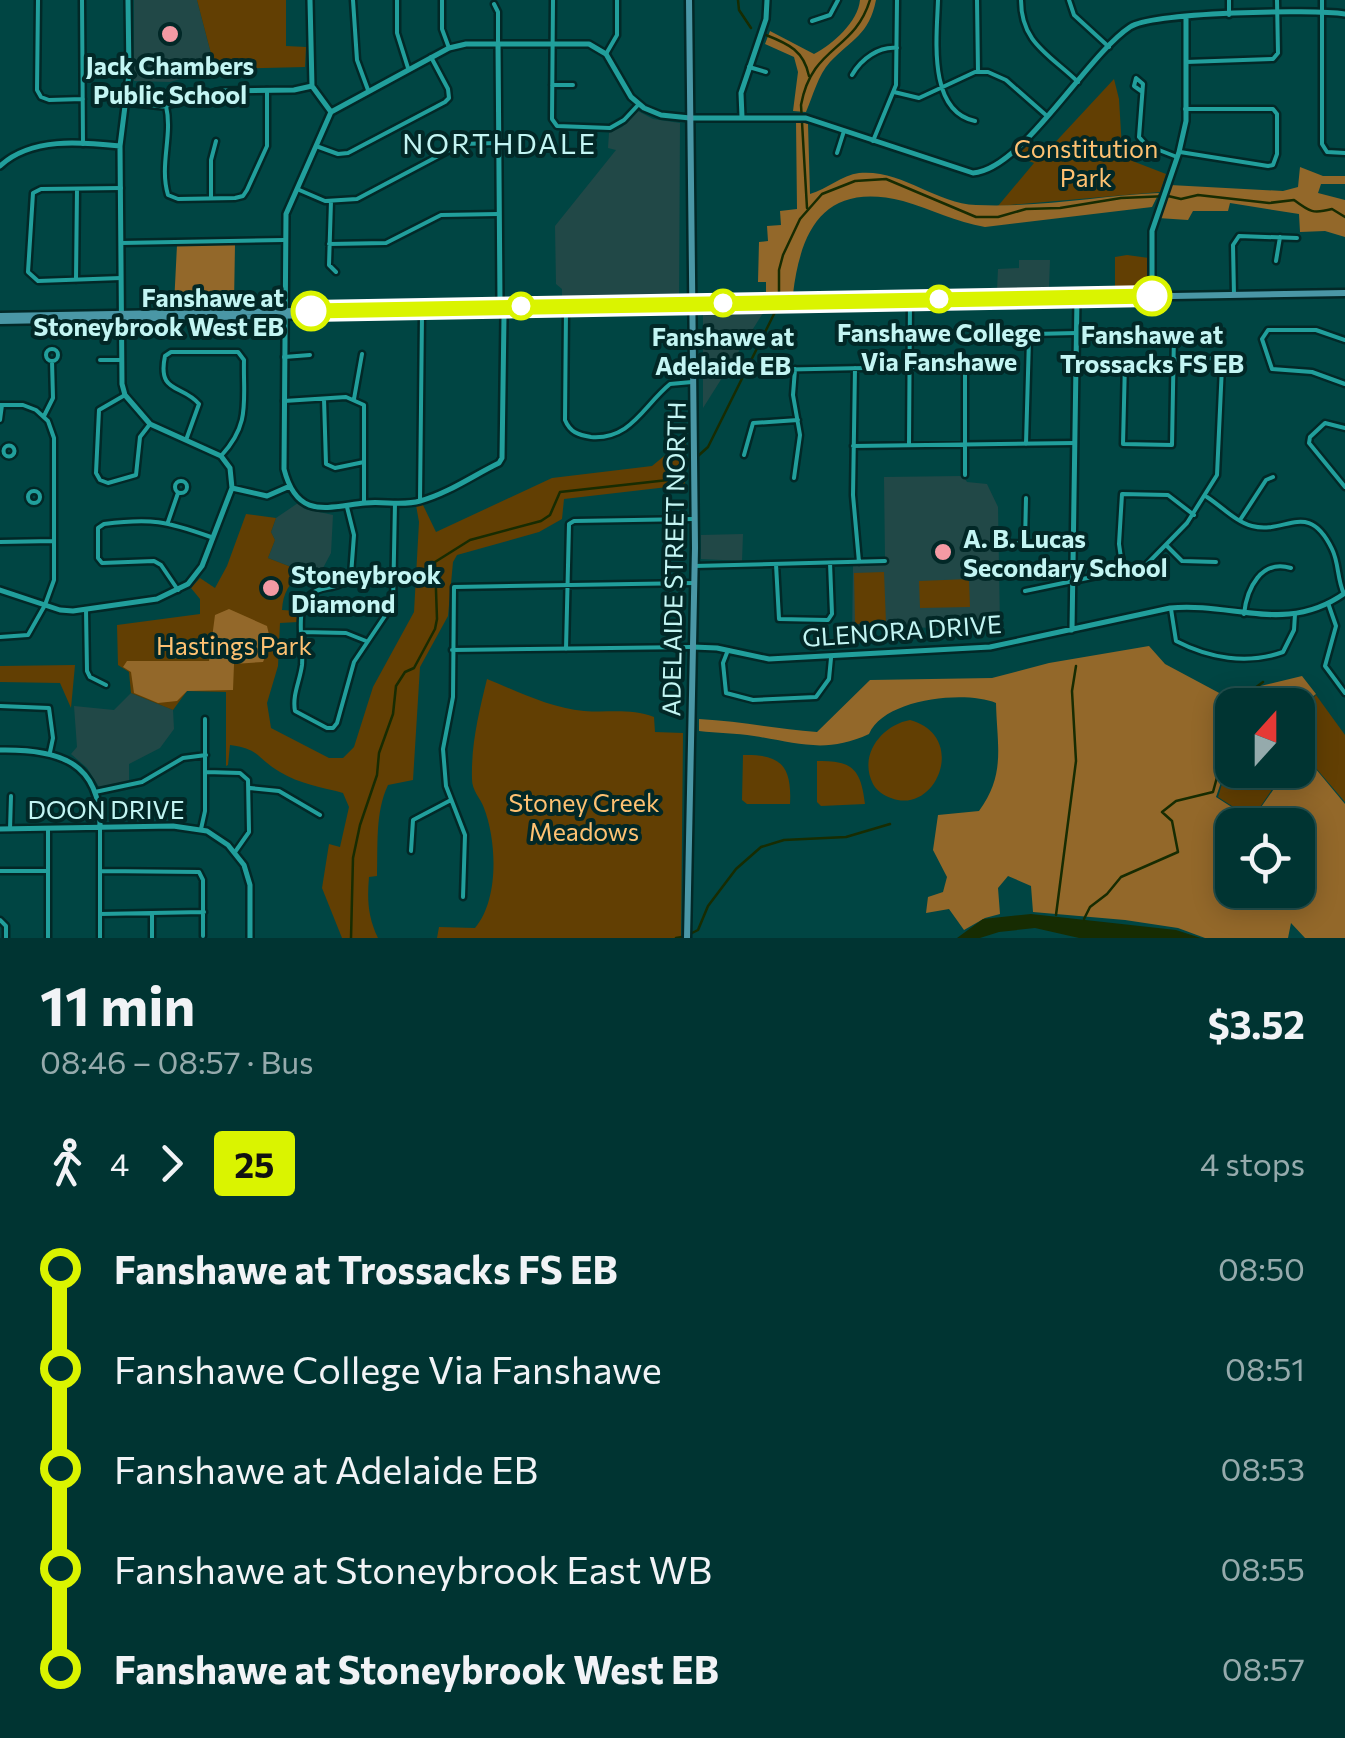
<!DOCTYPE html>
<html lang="en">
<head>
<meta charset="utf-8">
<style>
  body { margin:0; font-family:Commissioner,sans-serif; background:#0a3c3a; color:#f1f3f6; height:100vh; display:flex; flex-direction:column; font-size:38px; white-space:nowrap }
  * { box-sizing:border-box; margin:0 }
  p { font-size:32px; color:#95aaac }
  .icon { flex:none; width:55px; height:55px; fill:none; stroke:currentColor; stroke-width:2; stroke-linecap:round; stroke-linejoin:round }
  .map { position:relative; height:938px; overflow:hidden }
  .details { display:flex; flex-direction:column; background:#003432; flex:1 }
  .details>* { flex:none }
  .badge { padding:0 20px; border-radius:8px; font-size:35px; line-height:65px }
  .needle { width:65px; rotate:21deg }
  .tools { position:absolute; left:1215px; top:688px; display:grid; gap:20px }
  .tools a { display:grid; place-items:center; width:100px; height:100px; border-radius:20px; background:#003432; box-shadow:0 5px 25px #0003,0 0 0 2px #224f4d; font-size:50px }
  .map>.badge { position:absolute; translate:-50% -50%; box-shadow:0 0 0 5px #fff }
  .legs { display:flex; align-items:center; gap:15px; height:110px; padding:0 40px; font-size:32px }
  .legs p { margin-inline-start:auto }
  .headline { display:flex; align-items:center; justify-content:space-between; height:170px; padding:0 40px }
  h1 { font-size:55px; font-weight:700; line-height:75px }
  ul { padding:0 40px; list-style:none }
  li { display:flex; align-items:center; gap:35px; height:100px; font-size:38px }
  li i { display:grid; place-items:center; width:15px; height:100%; margin:0 12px; background:currentColor }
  li i::after { content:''; width:25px; height:25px; margin:-12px; border:8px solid; border-radius:50%; background:#003432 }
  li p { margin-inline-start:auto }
  li:first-child i { background:linear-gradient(#0000 50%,currentColor 0) }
  li:last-child i { background:linear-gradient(currentColor 50%,#0000 0) }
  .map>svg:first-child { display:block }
  .built { fill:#214847 }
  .green { fill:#623f03 }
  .forest { fill:#93682a; fill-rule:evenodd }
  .water { fill:#172c02 }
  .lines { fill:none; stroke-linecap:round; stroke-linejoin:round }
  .stream { stroke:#172c02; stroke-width:2.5 }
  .minor-casing { stroke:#022827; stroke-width:9 }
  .tertiary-casing { stroke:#022827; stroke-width:10 }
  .secondary-casing { stroke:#022827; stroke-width:11 }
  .minor { stroke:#219f9c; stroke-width:4 }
  .tertiary { stroke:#219f9c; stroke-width:5 }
  .secondary { stroke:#4a97a6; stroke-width:6 }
  .line-1-casing { stroke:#fff; stroke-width:22 }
  .line-1 { stroke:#daf400; stroke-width:15 }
  .poi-dot { fill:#f49aa4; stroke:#022827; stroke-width:4 }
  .stop-1-dot { fill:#fff; stroke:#daf400; stroke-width:5 }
  .labels { text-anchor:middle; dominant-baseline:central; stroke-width:8; stroke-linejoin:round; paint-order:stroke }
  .poi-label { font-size:25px; font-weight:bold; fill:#c3f5f3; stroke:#022827; text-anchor:start }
  .park-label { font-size:25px; fill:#fec172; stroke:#022827 }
  .stop-label { font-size:25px; font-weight:bold; fill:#c3f5f3; stroke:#022827 }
  .street-label { font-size:25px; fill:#c3f5f3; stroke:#022827 }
  .neighbourhood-label { font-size:28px; letter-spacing:2.5px; fill:#c3f5f3; stroke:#022827 }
</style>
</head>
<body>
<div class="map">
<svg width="1345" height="938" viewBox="0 0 1345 938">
  <rect width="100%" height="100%" fill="#004543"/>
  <path class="built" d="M134,0H197L215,69L170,82L134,81Z
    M638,111L653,119L680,123L679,297L562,299V289L556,284L555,226L616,150L608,148L609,133L622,127Z
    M1019,260H1050L1049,288L997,290L998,269L1019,268Z
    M763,313L703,408V315Z
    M963,476L967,482L987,484L998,507L1000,627L883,628L852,638L853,566H863V559L885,558L884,477Z
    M298,503L305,509L333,515L331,553L323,568L304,572L268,558L275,540L271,532L276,518Z
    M743,534L742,561L701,559V535Z
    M131,693L173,710L174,729L160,748L129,764V781L99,787L87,768L71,754L77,747L74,706L114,710Z"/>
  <path class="green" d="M197,0H286V46L306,47L305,67L215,69Z
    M1114,79L1119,99L1122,149L1135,162L1166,174L1160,192L998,206L1034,163L1015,156L1031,141L1049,149Z
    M1127,255L1149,258L1148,290L1115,288V257Z
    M686,438L685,485L564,499L562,519L539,532L457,555L453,562L448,616L420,667L413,780L388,785C375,812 378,847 377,876L369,877C367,900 368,917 378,938H342L322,888L329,844L340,847L349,807L343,793C322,787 299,784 280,772C257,759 261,749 230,745L228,765L226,766V692L187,691L173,710L131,693L129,672L118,665L117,625L200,614V599L191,588L200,578L215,588L227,566L246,514L276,518L271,532L275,540L268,558L304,572C289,582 283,593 282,610L298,611V622L280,623L278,666L267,703L271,728L329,758H343L354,747L373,687L414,612L419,522L416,505L422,503L436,532L552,478L652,466Z
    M884,572L886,623L855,624L854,573Z
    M969,579L970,607L920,608L919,581Z
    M75,665L71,708L60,683L0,682V666Z
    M487,679C519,692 550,708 584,711C609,713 630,708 654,717L655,732L683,733L681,938H437L439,927L475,928C499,900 497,842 484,808C480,797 472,791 472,779C471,744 479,712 487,679Z
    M1256,692L1311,700L1316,695L1345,735V802L1315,767L1277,782L1252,819L1218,797L1232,752V770H1298V705H1249Z
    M910,720C969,736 936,816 891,798C884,796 876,790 873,784C858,755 882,725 910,720Z
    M743,755C781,754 792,766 790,804H747L742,800Z
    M817,761C853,760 861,770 865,804L821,806L817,802Z"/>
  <path class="forest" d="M860,0H876C869,35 852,39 830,62C818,75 813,96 806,112L793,111L798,72L794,57L765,44L770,31L814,54C833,44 858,22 860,0Z
    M796,121L808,124L810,194C827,189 842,175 859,173C901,169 935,203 976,205C1037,208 1098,196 1159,193L1152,207L985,227C956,222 931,209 903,201C826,182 801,227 793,294L766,295V282H758L759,242L768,241L767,226L781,225L780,211L797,209Z
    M1300,167L1323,176H1345V184H1321L1318,193L1345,200V237L1325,231L1300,232L1299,214L1230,203L1228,211H1193L1188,220L1158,218L1170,185L1283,191L1298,187Z
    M235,244L234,304L174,305L177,245Z
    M229,609L267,626L271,643L263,662L234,664L233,690L187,691L177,701L158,703L134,693L131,672L123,667L127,661H209L215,615Z
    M1149,646L1165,664L1223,695L1302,676L1316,694L1311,698L1256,690L1248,705H1232V750L1216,797L1252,820L1278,783L1315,768L1345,804V938H1305L1291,923L1288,938H1205L1178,928L1125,920L1033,912L1031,886L1008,876L998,888L1000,914L985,918L964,930L949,909L926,913L928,897L943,892L947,877L933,850L938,815L979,811C1006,774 997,746 996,703C964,690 884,699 869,734C826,754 798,743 754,736C736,733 717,733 699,731V719C740,721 776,729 817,732L870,680L992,678L1049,663ZM1232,825H1298V890H1232Z"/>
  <path class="water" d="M1031,914L1176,930L1201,938H1079L1035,928L999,932L980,938H957L983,919Z"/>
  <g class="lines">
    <path class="stream" d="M738,0L739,10L751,28
      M766,35C789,44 804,51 809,76
      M807,208L801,105C812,45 854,52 870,0
      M779,299V270L783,255L800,219L822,194L855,181L886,179L976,217H998L1026,209L1060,208L1121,198L1168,196L1181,199L1198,195L1269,203L1294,200C1310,212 1313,214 1332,209L1345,217
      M1239,705L1243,697L1263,682
      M1056,915L1076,761L1072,691L1076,666
      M1084,919L1090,907L1107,894L1121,877L1178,852L1172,821L1162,812L1176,801L1213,792L1232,722
      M688,935L698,930L708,906L736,869L761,847L784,840L846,837L890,824
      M351,938L353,858L360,825L377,775L379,753L393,714L396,686L405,672L414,668L435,629L437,619L435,562L470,540L541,521L550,515L560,492L668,480L681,463L698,456L708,447L778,306
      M676,938L682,937"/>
    <g class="minor-casing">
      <path id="minor" d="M38,0L37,90L41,97L49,100L83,99
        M82,0L83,144
        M353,0L357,60L368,90
        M397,0V33L408,68
        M442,0V29L449,48
        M553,0L552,119L557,126L610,128L624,120L639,104
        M938,0C937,36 927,111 975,121
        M977,0L978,72
        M1021,0C1021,43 1049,54 1078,82
        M1069,0L1074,15L1109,47
        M1322,0V144L1327,152L1345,153
        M494,4L498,12V43
        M1229,15V0
        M812,21L830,15L838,0
        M606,54L617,35V0
        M1186,62L1273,59L1278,53L1277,0
        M749,67L766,72
        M852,75C861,59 879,46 897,48
        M552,85H573
        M1141,91L1134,86L1136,78L1143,84L1139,137L1146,145L1177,157
        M894,92L919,98L975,72H988L1006,80L1047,116
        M166,106C173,135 159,165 168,195L178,199L235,198L243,196L247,190L267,146V90
        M873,141L896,85L897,0
        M316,146L338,154L348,153L445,102L449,98L448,89L431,57
        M1180,152L1268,166L1273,165L1277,154V114L1273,109H1185
        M837,153L844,131
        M121,188L41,189L33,193L28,272L38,281L121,278
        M297,189L325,201L357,199L461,144L498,143
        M211,198V160L216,141
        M331,201L329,265L336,272
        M121,243L284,240
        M329,244L386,243L441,215L498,214
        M1276,261L1280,237
        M76,280L77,189
        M1234,295L1233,245L1239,236L1297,238
        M566,310L565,420C570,432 578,435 591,437C631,440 643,406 670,384L692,382
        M1345,340L1316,330H1268L1262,339L1272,369L1312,372L1345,384
        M46 355a6 6 0 1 1 12 0a6 6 0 1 1-12 0Z
        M284,357L310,355
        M100,360H121
        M1125,362L1123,444L1172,445L1174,334
        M855,368L853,495L859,562
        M765,370L965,366V475
        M125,395L99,410L96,473L100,480L108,483L136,475L140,437L150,424
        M324,399L326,464L335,468L364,462
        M354,399L362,354
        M284,401L346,397L364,405V503
        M0,405H23L36,410L48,421L54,438V580L45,605L28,635L0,637
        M44,416L53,398L52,361
        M0,420L2,405
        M1345,428L1325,423L1310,437L1309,443L1345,487
        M186,440L199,404C182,384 157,394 165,356L171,352H238L244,360C243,401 251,424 221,456
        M1026,444L1029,338L1033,334L1077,333
        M909,445L910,300
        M3.5 451a5.5 5.5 0 1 1 11 0a5.5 5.5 0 1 1-11 0Z
        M853,446L1075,443
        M744,455L753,423L798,420
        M794,478L800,435L793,395L795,369
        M175 487a6 6 0 1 1 12 0a6 6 0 1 1-12 0Z
        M28 497a6 6 0 1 1 12 0a6 6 0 1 1-12 0Z
        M1207,497C1221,506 1236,522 1252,526C1286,535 1308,499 1332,549C1339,563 1337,579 1344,594
        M420,500L422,314
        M347,507L354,535L351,575C337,593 323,583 310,595C294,610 304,645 302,665C300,681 292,695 295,711L327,728H333L337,723L354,662L393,604L395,503
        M1240,520L1266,480L1273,477
        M168,522L178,493
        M0,542L54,541
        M1000,543L1074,544
        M1025,543L1026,498
        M1167,546L1182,561L1216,562
        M776,564L779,619L828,620L832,614L830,563
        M694,566L885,561
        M1123,572L1119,544L1122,494L1168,495L1194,515
        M178,590L161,565L154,561L102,563L98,558V528L104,524C151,518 166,521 211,537
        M1025,591L1145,566L1187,523L1217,475L1222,366L1218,358L1076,363
        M1328,603L1336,626L1325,666L1345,693
        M86,609L87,671L90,677L106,685
        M1171,609L1176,641C1209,658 1247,665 1283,652L1294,630L1295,614
        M1244,614C1247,588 1261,559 1291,568
        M302,632L346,633L366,641
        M566,649L569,524L574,521L693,519
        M452,650L692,647
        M728,650L723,663L726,693L753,700L816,697L829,679L831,658
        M0,706L49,708L53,738L50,752
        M206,772L240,773L248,780L249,832L235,852
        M250,788L279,791L320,815
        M95,792L142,782L183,758L206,755
        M10,829L11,796
        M201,829L205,811V719
        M411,851L413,820L451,800
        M0,871H48
        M100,871L199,872L203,880V936
        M463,897L465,835L446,786L443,749L453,697L454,587L694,583
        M100,914L204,912
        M0,920L6,926V938
        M48,938V829
        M100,938V828
        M152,938V913"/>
    </g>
    <g class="tertiary-casing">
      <path id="tertiary" d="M310,0L312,86L331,112
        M498,43L500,302L504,317L502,458L499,463C474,475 447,494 420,501C403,506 383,501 365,503C327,507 297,520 284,469L286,214L331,112L449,48L466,44H589L606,54L631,97L644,108L661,115L690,118H806L973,173C1023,169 1086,56 1130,27C1153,12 1312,9 1345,14
        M126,102L163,106L221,91L294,90L312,86
        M742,117L741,93L766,19L767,0
        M0,166C31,137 81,142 120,146
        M1152,296V231L1179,152L1186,121V16
        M232,488L267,496L290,486
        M0,590L60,610L73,611L157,599L188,584L202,566L232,488L230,468L221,456L150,424L125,395L122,384L120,146L129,74L128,0
        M1072,630L1077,298
        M693,647L717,648L769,659L990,647L1170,608C1234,602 1286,635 1345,593
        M0,750C58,749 101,761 100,828
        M0,829L173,826L207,831L228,845L244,865L250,885V938"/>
    </g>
    <g class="secondary-casing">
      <path id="secondary" d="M0,316L1345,293
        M0,321L749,307
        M687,938L695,548L689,0"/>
    </g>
    <use href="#minor" class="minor"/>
    <use href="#tertiary" class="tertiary"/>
    <use href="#secondary" class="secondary"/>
  </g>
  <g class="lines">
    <g class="line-1-casing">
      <path id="line-1" d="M311,311L1152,296"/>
    </g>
    <use href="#line-1" class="line-1"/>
  </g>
  <g class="poi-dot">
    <circle cx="170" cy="34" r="10"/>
    <circle cx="943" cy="552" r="10"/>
    <circle cx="271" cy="588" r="10"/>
  </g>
  <g class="stop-1-dot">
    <circle cx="1152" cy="296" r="18"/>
    <circle cx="939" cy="299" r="12"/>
    <circle cx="723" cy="303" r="12"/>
    <circle cx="521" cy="306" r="12"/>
    <circle cx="311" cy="311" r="18"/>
  </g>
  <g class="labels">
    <g class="poi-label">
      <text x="170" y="65" text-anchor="middle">Jack Chambers<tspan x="170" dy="29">Public School</tspan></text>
      <text x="963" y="538">A. B. Lucas<tspan x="963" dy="29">Secondary School</tspan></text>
      <text x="291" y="574">Stoneybrook<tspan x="291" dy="29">Diamond</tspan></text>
    </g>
    <g class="park-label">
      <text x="1086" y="148">Constitution<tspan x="1086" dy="29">Park</tspan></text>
      <text x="234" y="645">Hastings Park</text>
      <text x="584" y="802">Stoney Creek<tspan x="584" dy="29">Meadows</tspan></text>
    </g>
    <g class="stop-label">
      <text x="284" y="297" text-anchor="end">Fanshawe at<tspan x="284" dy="29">Stoneybrook West EB</tspan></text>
      <text x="939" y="332">Fanshawe College<tspan x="939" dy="29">Via Fanshawe</tspan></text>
      <text x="1152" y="334">Fanshawe at<tspan x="1152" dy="29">Trossacks FS EB</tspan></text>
      <text x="723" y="336">Fanshawe at<tspan x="723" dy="29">Adelaide EB</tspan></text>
    </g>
    <g class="street-label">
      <text transform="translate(673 559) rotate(-89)">ADELAIDE STREET NORTH</text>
      <text transform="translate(902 630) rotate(-4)">GLENORA DRIVE</text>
      <text x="106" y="809">DOON DRIVE</text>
    </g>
    <g class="neighbourhood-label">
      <text x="500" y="143">NORTHDALE</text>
    </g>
  </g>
</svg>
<div class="tools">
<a><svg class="needle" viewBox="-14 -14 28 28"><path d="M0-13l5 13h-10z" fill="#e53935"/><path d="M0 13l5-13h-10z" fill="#95aaac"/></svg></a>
<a><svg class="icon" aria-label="locate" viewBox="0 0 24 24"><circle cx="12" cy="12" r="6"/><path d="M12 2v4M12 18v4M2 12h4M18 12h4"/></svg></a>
</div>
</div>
<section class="details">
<div class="headline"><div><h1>11 min</h1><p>08:46 – 08:57 · Bus</p></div><b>$3.52</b></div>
<div class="legs"><svg class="icon" aria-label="walk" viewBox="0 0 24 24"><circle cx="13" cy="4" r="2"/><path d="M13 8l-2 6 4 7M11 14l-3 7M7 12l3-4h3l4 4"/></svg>4<svg class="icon" aria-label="forward" viewBox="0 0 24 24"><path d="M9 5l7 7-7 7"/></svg><b class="badge" style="background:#daf400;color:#111">25</b><p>4 stops</p></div>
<ul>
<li><i style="color:#daf400"></i><b>Fanshawe at Trossacks FS EB</b><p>08:50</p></li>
<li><i style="color:#daf400"></i><span>Fanshawe College Via Fanshawe</span><p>08:51</p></li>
<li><i style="color:#daf400"></i><span>Fanshawe at Adelaide EB</span><p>08:53</p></li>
<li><i style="color:#daf400"></i><span>Fanshawe at Stoneybrook East WB</span><p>08:55</p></li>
<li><i style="color:#daf400"></i><b>Fanshawe at Stoneybrook West EB</b><p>08:57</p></li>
</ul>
</section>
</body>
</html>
